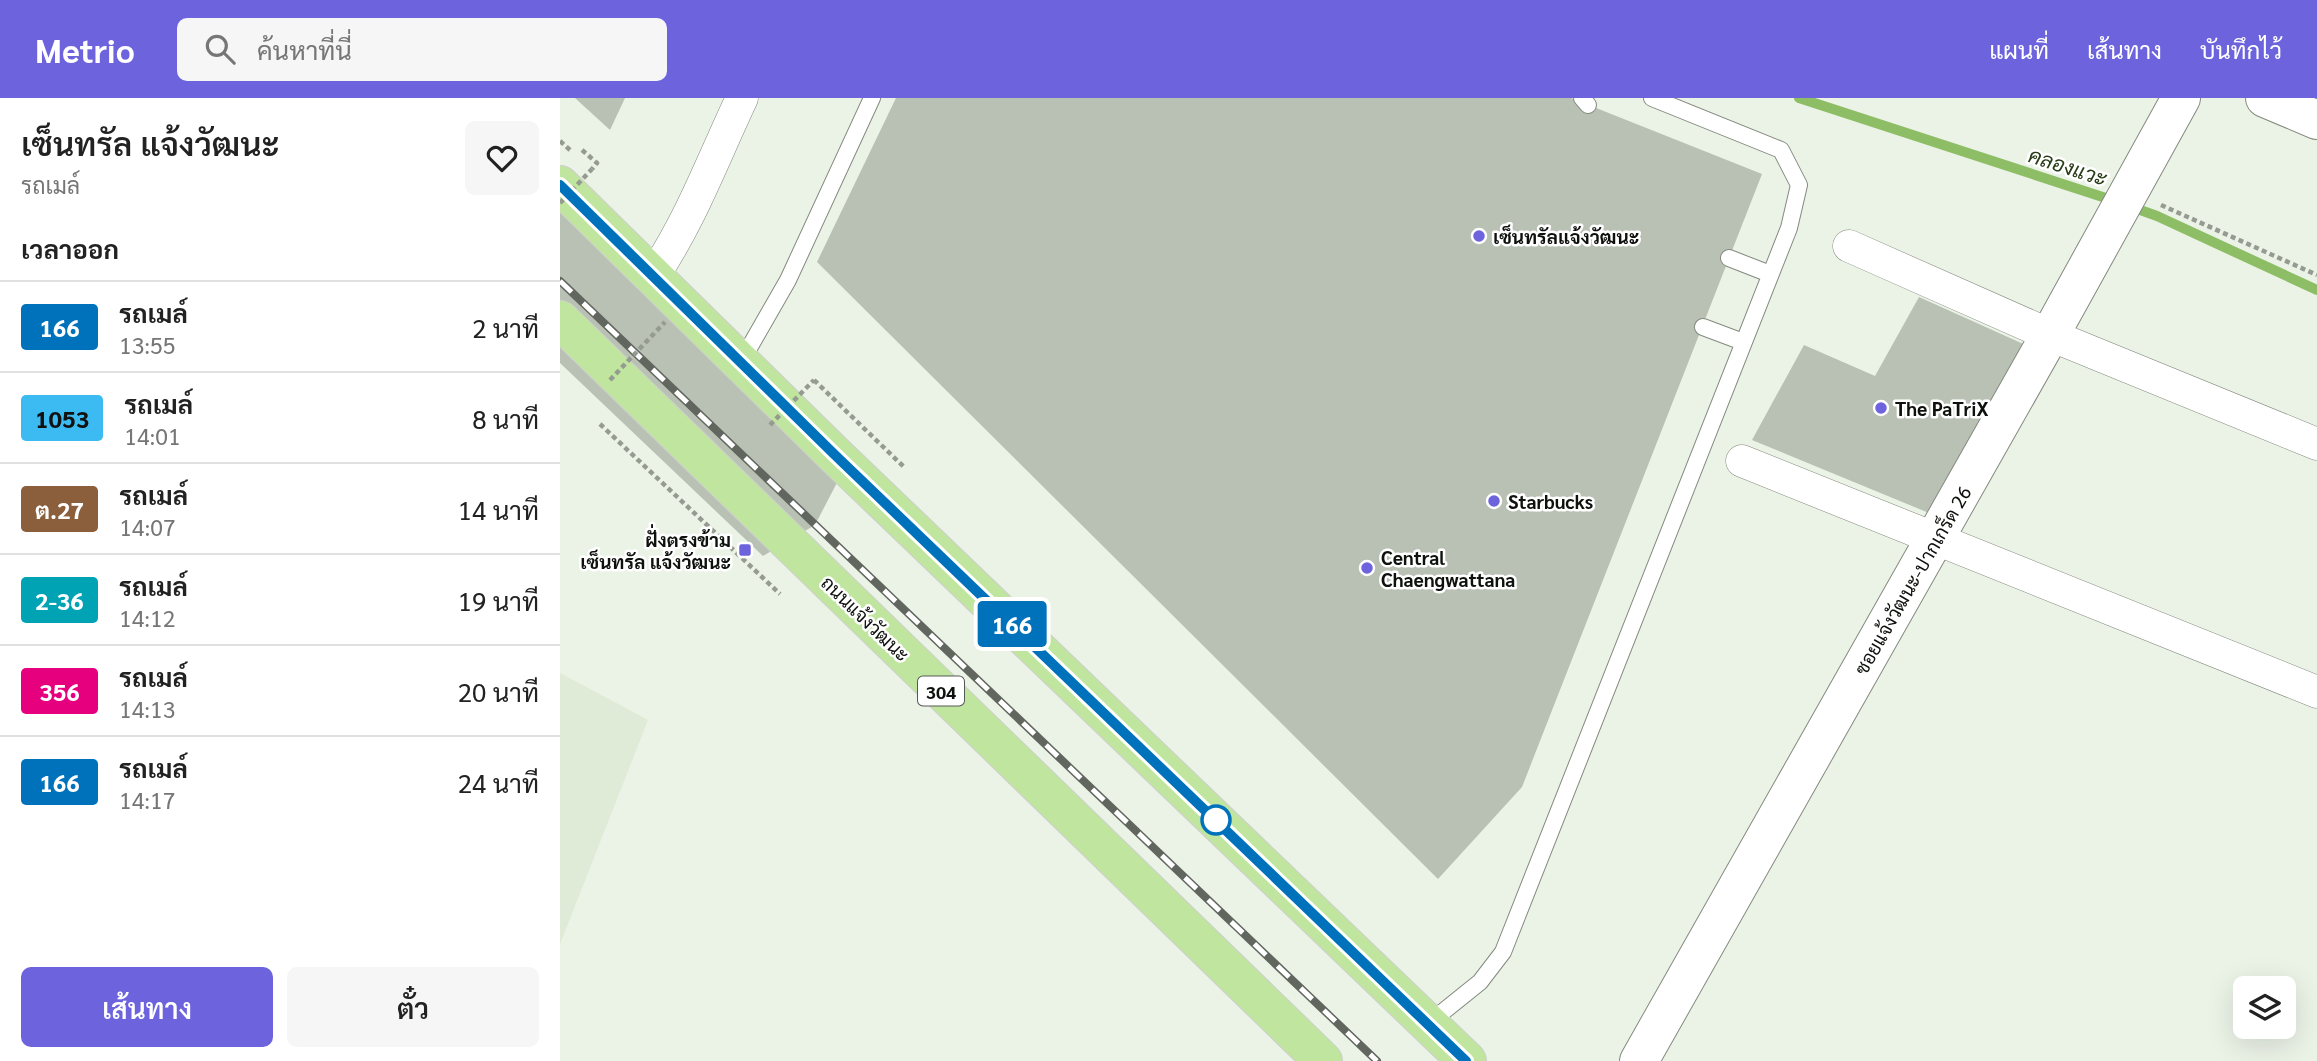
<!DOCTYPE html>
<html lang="th">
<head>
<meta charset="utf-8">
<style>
  body { margin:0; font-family:Georgia,Sarabun,serif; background:#f6f6f6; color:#222; height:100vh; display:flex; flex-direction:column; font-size:26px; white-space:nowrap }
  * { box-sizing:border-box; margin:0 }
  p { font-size:23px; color:#767676 }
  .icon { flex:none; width:38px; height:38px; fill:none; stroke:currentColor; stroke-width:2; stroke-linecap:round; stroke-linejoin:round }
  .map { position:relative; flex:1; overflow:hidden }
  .panel { display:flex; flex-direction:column; background:#fff; width:560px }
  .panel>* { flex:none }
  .badge { padding:0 14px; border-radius:5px; font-size:24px; line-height:46px }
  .controls { position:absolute; left:1673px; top:878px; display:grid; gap:14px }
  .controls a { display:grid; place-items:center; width:63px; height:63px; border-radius:10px; background:#fff; box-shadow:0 7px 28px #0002; font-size:35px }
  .map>.badge { position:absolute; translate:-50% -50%; box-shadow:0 0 0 4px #fff }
  h2 { padding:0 21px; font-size:26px; line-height:63px }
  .round { display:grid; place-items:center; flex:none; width:74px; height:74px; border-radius:10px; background:#f6f6f6 }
  .head { display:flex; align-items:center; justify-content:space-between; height:119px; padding:0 21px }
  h1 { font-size:33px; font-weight:600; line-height:52px }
  .action { display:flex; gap:14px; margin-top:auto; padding:14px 21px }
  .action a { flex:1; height:80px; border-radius:10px; background:#6c63dd; color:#fff; font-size:28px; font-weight:600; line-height:80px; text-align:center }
  .action a+a { background:#f6f6f6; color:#222 }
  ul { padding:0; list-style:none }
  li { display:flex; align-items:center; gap:21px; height:91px; padding:0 21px; border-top:2px solid #e0e0e0 }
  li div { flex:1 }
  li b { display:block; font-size:26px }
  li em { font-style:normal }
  li .badge { min-width:77px; font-weight:700; text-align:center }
  header { display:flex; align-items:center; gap:42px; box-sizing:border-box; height:98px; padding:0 35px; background:#6c63dd; color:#fff }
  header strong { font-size:33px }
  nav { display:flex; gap:38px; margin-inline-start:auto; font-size:24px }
  .search { width:490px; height:63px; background:#f6f6f6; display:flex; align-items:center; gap:18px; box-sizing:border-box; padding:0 24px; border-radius:10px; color:#767676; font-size:26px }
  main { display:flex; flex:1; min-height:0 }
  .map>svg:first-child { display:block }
  .built { fill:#dfead7 }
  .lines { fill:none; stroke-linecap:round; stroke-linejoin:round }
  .stream { stroke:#8dbd65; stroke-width:10 }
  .building { fill:#b9c0b4 }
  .lane-casing { stroke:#848a7f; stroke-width:18 }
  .street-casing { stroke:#848a7f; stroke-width:33 }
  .secondary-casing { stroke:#848a7f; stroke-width:40 }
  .primary-casing { stroke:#cfcfcf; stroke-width:40 }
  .path { stroke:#969b92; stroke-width:4.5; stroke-dasharray:5 3.5; stroke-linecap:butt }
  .lane { stroke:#fff; stroke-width:16 }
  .street { stroke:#fff; stroke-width:32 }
  .secondary { stroke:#fff; stroke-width:38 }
  .primary { stroke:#bfe59e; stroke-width:38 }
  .rail-casing { stroke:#61665f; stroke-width:8 }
  .rail { stroke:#fff; stroke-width:5; stroke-dasharray:16; stroke-linecap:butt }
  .path-bridge { stroke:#969b92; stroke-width:4.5; stroke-dasharray:5 3.5; stroke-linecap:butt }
  .line-casing { stroke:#fff; stroke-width:16 }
  .line { stroke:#0072bc; stroke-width:10 }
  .poi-dot { fill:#6c63dd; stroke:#fff; stroke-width:2.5 }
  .stop-dot { fill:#fff; stroke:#0072bc; stroke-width:3.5 }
  .labels { text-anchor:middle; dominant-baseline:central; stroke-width:5; stroke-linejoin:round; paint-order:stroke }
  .shield { fill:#fff; stroke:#565856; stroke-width:2 }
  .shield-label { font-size:18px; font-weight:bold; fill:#0e110d }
  .poi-label { font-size:19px; font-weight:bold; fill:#0e110d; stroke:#fff; text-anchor:start }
  .street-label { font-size:19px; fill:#0e110d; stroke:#fff }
  .water-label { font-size:21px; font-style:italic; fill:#283c17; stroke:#fff }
</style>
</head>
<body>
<header>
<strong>Metrio</strong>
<div class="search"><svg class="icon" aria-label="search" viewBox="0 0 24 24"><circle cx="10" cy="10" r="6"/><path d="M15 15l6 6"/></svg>ค้นหาที่นี่</div>
<nav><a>แผนที่</a><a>เส้นทาง</a><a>บันทึกไว้</a></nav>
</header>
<main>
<section class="panel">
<div class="head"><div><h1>เซ็นทรัล แจ้งวัฒนะ</h1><p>รถเมล์</p></div><a class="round"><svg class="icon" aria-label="heart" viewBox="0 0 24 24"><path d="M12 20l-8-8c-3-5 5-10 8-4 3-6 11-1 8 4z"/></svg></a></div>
<h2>เวลาออก</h2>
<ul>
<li><span class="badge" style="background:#0072bc;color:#fff">166</span><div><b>รถเมล์</b><p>13:55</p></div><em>2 นาที</em></li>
<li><span class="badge" style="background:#3cbbf2;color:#111">1053</span><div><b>รถเมล์</b><p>14:01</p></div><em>8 นาที</em></li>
<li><span class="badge" style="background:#8b5e3c;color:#fff">ต.27</span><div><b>รถเมล์</b><p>14:07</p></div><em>14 นาที</em></li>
<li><span class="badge" style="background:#00a3b4;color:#fff">2-36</span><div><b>รถเมล์</b><p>14:12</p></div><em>19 นาที</em></li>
<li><span class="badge" style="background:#e6007e;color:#fff">356</span><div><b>รถเมล์</b><p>14:13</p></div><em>20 นาที</em></li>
<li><span class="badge" style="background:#0072bc;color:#fff">166</span><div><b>รถเมล์</b><p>14:17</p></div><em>24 นาที</em></li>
</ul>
<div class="action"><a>เส้นทาง</a><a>ตั๋ว</a></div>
</section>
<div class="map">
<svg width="1757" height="963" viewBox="0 0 1757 963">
  <rect width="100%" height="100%" fill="#ebf2e6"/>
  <path class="built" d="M0,575L88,622L0,846Z"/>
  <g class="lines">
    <path class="stream" d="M1239,0L1555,103
      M1569,108L1597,118L1757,192"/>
  </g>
  <path class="building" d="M15,0H65L50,32Z
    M336,0H1011L1202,76L962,689L878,781L257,164Z
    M0,96L281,377L255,427L203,458L0,265Z
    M1359,199L1470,249L1369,415L1192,342L1244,247L1315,278Z"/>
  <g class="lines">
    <g class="lane-casing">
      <path id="lane" d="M1022,0L1028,7
        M1169,160L1210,176
        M1143,229L1183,244
        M181,264L228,182L312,0
        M869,925L920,884L943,854L1229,130L1239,87L1221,52L1092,0"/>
    </g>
    <g class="street-casing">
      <path id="street" d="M1289,148L1490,237L1757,346
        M93,178C130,124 154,59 182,0
        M1182,363L1757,594"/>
    </g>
    <g class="secondary-casing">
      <path id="secondary" d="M1705,0L1757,22
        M1079,963L1490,237L1621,0"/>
    </g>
    <g class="primary-casing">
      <path id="primary" d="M0,87L275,357L907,963
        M0,222L763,963"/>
    </g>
    <path class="path" d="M0,43L10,52
      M22,52L37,65L32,71
      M1601,107L1757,177
      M254,282L345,370
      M40,326L220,496"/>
    <use href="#lane" class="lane"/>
    <use href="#street" class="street"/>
    <use href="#secondary" class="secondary"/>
    <use href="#primary" class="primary"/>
    <g class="rail-casing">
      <path id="rail" d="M0,183L817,963"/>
    </g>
    <use href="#rail" class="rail"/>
    <path class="path-bridge" d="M0,105L32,71
      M50,282L105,224
      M210,327L254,282"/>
  </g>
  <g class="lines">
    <g class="line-casing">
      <path id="line" d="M0,87L275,357L906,963"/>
    </g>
    <use href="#line" class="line"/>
  </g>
  <g class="poi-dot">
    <circle cx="919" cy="138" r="7"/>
    <circle cx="1321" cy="310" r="7"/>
    <circle cx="934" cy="403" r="7"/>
    <rect x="178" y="445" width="14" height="14" rx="3.5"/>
    <circle cx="807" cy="470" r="7"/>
  </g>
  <circle class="stop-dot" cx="656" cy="722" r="14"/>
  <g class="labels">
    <rect class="shield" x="358" y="578.5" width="46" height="29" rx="5"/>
    <g class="shield-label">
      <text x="381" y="593">304</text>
    </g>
    <g class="poi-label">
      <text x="933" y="138">เซ็นทรัลแจ้งวัฒนะ</text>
      <text x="1335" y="310">The PaTriX</text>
      <text x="948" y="403">Starbucks</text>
      <text x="171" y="441" text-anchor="end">ฝั่งตรงข้าม<tspan x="171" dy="22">เซ็นทรัล แจ้งวัฒนะ</tspan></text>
      <text x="821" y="459">Central<tspan x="821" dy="22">Chaengwattana</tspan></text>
    </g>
    <g class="street-label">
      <text transform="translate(1352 482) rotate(-60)">ซอยแจ้งวัฒนะ-ปากเกร็ด 26</text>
      <text transform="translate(306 520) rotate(44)">ถนนแจ้งวัฒนะ</text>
    </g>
    <g class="water-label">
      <text transform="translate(1508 68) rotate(18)">คลองแวะ</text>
    </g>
  </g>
</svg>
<div class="controls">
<a><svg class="icon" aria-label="layers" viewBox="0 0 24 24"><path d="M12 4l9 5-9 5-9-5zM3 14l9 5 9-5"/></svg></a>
</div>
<b class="badge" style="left:452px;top:526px;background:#0072bc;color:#fff">166</b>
</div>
</main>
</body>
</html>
